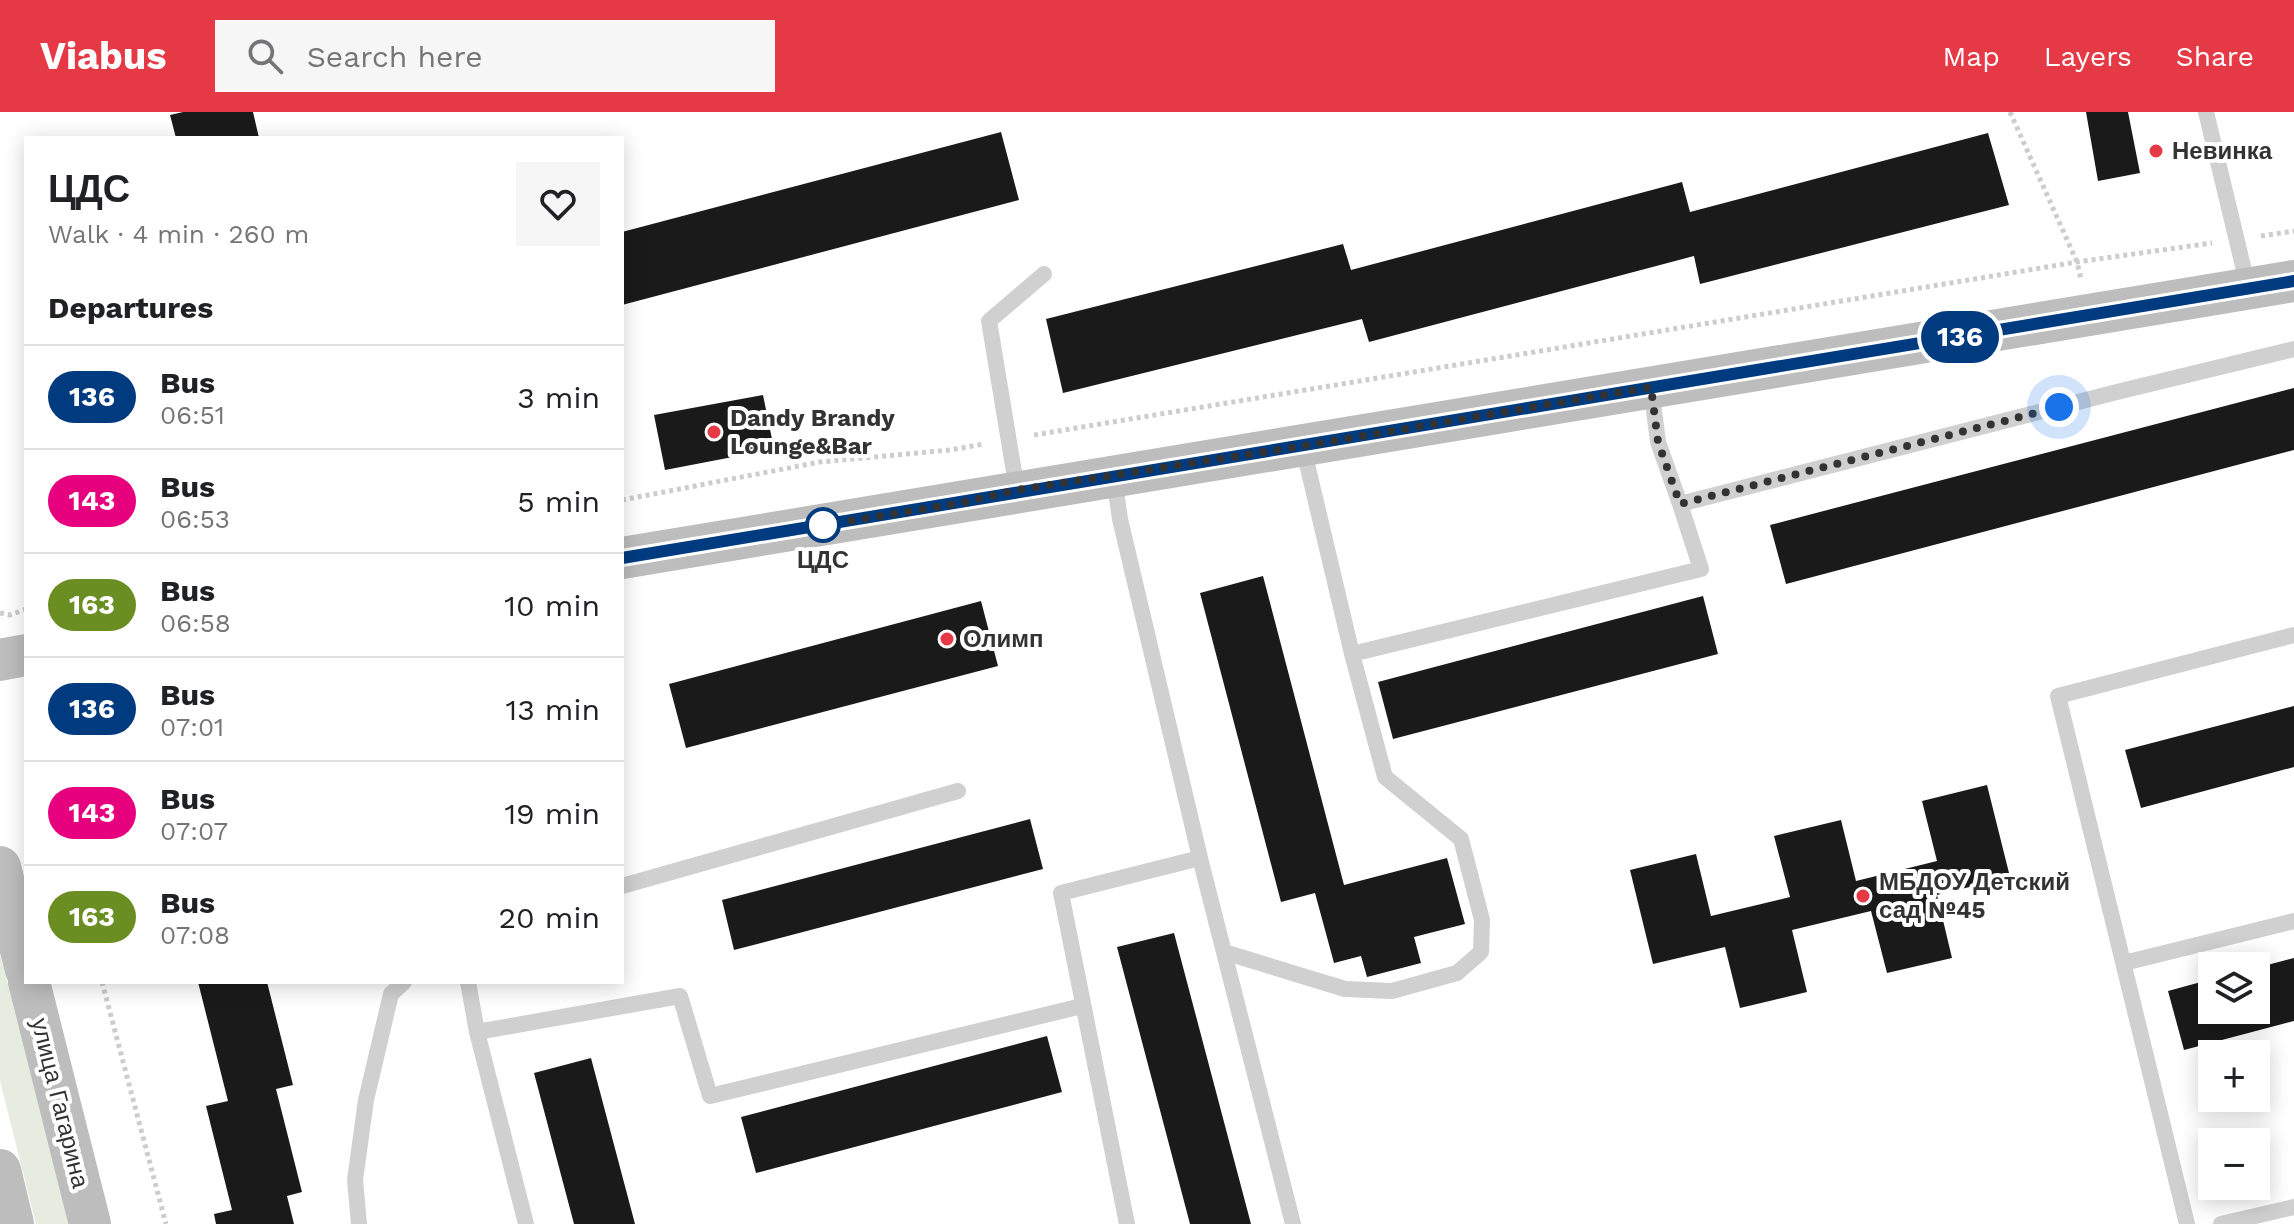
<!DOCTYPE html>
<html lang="en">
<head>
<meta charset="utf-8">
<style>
  body { margin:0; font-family:"Work Sans",sans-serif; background:#f6f6f6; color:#202124; height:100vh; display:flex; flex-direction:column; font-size:30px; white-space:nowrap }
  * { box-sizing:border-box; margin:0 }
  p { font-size:26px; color:#757577 }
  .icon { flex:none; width:44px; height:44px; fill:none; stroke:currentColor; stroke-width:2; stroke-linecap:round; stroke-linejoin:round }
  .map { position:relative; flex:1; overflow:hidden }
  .sheet { position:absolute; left:24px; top:24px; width:600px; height:848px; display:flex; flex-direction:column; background:#fff; border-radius:0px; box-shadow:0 4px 20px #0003 }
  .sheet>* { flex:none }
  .badge { padding:0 16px; border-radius:26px; font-size:28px; line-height:52px }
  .buttons { position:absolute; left:2198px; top:840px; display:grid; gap:16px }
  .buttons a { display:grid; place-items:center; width:72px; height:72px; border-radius:0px; background:#fff; box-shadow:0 4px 20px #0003; font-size:40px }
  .you { position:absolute; width:40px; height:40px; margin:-20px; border:6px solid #fff; border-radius:50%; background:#1a73e8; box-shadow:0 0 0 12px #1a73e833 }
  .map>.badge { position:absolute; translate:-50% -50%; box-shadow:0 0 0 4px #fff }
  h2 { padding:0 24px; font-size:30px; line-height:72px }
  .round { display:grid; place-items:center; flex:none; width:84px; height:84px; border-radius:0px; background:#f6f6f6 }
  .head { display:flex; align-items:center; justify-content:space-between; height:136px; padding:0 24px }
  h1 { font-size:38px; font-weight:700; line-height:60px }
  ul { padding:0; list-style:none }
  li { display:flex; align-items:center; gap:24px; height:104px; padding:0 24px; border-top:2px solid #e0e0e0 }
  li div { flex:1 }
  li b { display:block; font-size:30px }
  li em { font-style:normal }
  li .badge { min-width:88px; font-weight:700; text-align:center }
  header { display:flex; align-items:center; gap:48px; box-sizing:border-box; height:112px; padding:0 40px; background:#e63946; color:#fff }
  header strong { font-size:38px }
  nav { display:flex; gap:44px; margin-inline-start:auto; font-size:28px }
  .search { width:560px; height:72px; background:#f6f6f6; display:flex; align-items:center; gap:20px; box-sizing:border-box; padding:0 28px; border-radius:0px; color:#757577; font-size:30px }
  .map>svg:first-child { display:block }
  .green { fill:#e6ecdf }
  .building { fill:#1a1a1a }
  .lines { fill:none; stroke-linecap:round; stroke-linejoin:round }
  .path { stroke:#cdcdcd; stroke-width:5; stroke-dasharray:4 4; stroke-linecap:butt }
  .service { stroke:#d0d0d0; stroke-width:16 }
  .secondary { stroke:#bdbdbd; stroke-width:42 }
  .line-casing { stroke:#fff; stroke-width:18 }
  .line { stroke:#003b80; stroke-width:12 }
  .walk { stroke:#333; stroke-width:8; stroke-dasharray:0 14.4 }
  .poi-dot { fill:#e63946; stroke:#fff; stroke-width:3 }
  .stop-dot { fill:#fff; stroke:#003b80; stroke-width:4 }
  .labels { text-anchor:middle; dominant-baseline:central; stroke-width:8; stroke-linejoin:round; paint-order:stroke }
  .poi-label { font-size:24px; font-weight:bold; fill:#333; stroke:#fff; text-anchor:start }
  .stop-label { font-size:24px; font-weight:bold; fill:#333; stroke:#fff }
  .street-label { font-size:24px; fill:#333; stroke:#fff }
</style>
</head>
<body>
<header>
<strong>Viabus</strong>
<div class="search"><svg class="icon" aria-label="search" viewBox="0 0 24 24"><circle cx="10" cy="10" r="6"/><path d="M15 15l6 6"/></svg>Search here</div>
<nav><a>Map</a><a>Layers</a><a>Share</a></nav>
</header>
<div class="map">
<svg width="2294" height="1112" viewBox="0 0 2294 1112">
  <rect width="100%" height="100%" fill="#fff"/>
  <path class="green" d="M0,842L69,1112H36L0,969Z"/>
  <path class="building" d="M183,0H253L259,26H176L170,3Z
    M2086,0H2128L2140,61L2098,69Z
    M1001,20L1019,88L622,193V120Z
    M1988,21L2009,93L1700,172L1694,144L1369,230L1362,207L1063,281L1046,207L1343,132L1351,158L1682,70L1690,100Z
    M2294,276V338L1786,472L1770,413Z
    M763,283L774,337L665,358L654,303Z
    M1263,464L1344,773L1447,746L1465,812L1414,825L1421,851L1367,865L1361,844L1334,851L1315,781L1281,790L1200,481Z
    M1703,484L1718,542L1393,627L1378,570Z
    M981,489L998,554L686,636L669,572Z
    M2294,594V655L2141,696L2125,638Z
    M1987,673L2010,765L1937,783L1952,846L1887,861L1871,799L1792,818L1807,880L1740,896L1725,835L1653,852L1630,758L1696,742L1711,804L1790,785L1774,724L1841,708L1856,769L1937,749L1922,689Z
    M1030,707L1043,757L734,838L722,788Z
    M1174,821L1251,1112H1190L1117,835Z
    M2294,846V909L2184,938L2168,879L2212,867V898H2256V856Z
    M198,870H267L293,973L276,977L302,1080L287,1084L294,1112H216L214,1102L232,1098L206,994L228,989Z
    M1047,924L1062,980L756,1061L741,1005Z
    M591,946L635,1112H574L534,961Z"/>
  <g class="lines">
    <path class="path" d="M2010,0L2077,150L2081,167
      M2261,124L2294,119
      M1034,323L2077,150L2212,131
      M622,388L820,350L950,338L984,332
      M0,501L10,503L26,497
      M102,870L166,1112"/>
    <path class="service" d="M2206,0L2248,175
      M1651,275L1658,330L1680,392L2117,280L2294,237
      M1114,366L1120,407L1200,746L1293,1112
      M1017,378L989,209L1044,162
      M1352,542L1701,457L1680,392
      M622,774L958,679
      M1224,840L1345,877L1392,879L1457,861L1481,840L1482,808L1461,727L1385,665L1352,542L1303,335
      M2124,851L2294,809
      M468,870L477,920L526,1112
      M477,920L680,884L710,984L1082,894
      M359,1112L355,1068L366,988L391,882L404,870
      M1127,1112L1061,781L1200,746
      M2187,1112L2058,584L2294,523
      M2221,1112L2294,1095"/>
    <path class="secondary" d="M622,446L2294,169
      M0,548L26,543
      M0,755L26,858
      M29,870L90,1112
      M0,1058L13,1112"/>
  </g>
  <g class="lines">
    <g class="line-casing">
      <path id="line" d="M622,446L2294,169"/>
    </g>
    <use href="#line" class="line"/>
    <path class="walk" d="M823,413L961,391L1017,378L1303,334L1651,275L1658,330L1680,392L2059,295"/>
  </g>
  <g class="poi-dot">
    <circle cx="2156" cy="39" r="8"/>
    <circle cx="714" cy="320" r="8"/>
    <circle cx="947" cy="527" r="8"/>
    <circle cx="1863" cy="784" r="8"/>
  </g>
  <circle class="stop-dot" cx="823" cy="413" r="16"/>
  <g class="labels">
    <g class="poi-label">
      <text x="2172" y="39">Невинка</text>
      <text x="730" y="306">Dandy Brandy<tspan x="730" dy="28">Lounge&amp;Bar</tspan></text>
      <text x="963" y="527">Олимп</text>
      <text x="1879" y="770">МБДОУ Детский<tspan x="1879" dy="28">сад №45</tspan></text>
    </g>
    <g class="stop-label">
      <text x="823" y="448">ЦДС</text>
    </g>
    <g class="street-label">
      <text transform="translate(60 991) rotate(76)">улица Гагарина</text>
    </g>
  </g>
</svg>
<div class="buttons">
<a><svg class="icon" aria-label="layers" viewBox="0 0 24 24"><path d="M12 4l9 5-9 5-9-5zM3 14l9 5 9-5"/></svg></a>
<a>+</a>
<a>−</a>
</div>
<div class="you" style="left:2059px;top:295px"></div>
<b class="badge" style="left:1960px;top:225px;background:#003b80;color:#fff">136</b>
<section class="sheet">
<div class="head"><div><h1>ЦДС</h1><p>Walk · 4 min · 260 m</p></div><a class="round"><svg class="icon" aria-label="heart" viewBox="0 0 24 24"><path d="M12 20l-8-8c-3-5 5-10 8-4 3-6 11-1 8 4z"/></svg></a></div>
<h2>Departures</h2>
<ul>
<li><span class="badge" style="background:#003b80;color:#fff">136</span><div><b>Bus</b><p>06:51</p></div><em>3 min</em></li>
<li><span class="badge" style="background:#e6007e;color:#fff">143</span><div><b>Bus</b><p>06:53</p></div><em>5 min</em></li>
<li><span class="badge" style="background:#6b8e23;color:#fff">163</span><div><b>Bus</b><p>06:58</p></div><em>10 min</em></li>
<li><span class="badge" style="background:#003b80;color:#fff">136</span><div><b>Bus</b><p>07:01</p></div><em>13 min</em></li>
<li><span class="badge" style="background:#e6007e;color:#fff">143</span><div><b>Bus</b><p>07:07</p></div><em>19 min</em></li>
<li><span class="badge" style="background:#6b8e23;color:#fff">163</span><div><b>Bus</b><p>07:08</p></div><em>20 min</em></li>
</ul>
</section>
</div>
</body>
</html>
